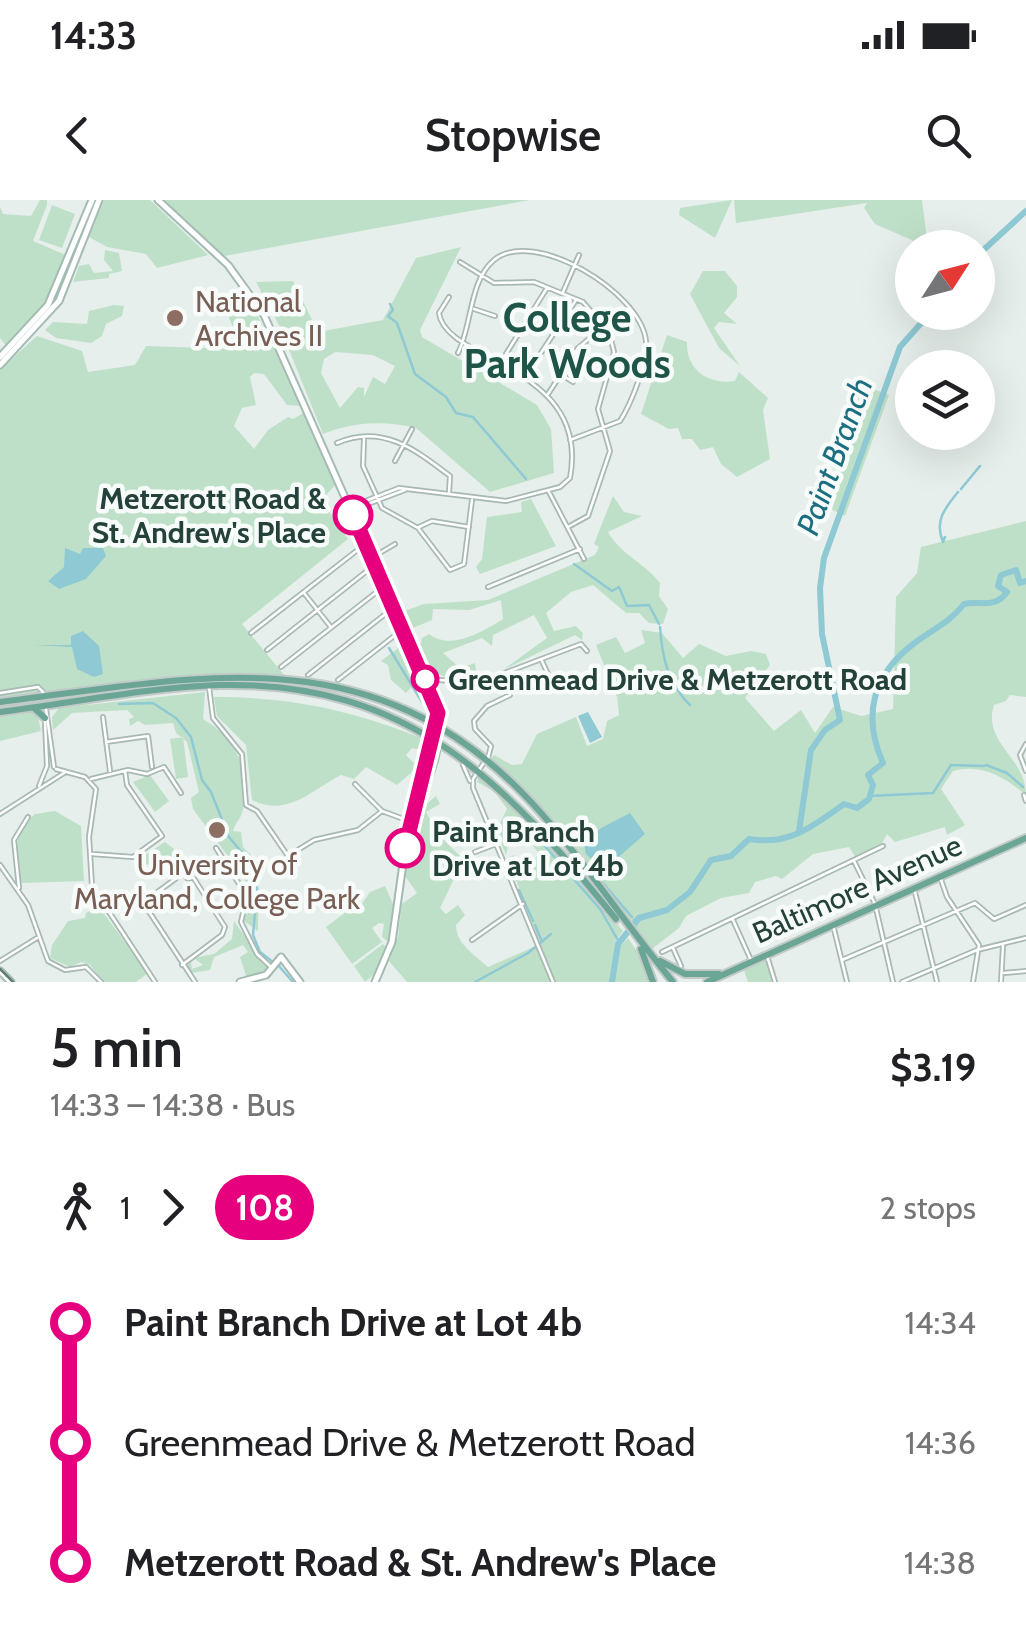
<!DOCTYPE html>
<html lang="en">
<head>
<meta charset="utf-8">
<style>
  body { margin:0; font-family:Cabin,sans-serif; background:#f2f2f2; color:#202124; height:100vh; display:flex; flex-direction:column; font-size:38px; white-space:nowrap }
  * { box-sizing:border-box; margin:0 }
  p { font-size:32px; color:#757577 }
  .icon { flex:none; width:55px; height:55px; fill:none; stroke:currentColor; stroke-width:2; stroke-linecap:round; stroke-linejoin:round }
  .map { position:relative; height:782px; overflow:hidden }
  .sheet { display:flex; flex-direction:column; background:#fff; flex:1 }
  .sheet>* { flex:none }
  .badge { padding:0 20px; border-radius:32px; font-size:35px; line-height:65px }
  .needle { width:65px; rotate:54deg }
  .tools { position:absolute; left:895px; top:30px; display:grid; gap:20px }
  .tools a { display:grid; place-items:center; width:100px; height:100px; border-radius:50%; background:#fff; box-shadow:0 10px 40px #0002; font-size:50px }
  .map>.badge { position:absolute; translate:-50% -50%; box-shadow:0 0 0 5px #fff }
  .legs { display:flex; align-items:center; gap:15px; height:110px; padding:0 50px; font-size:32px }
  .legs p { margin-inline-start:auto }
  .head { display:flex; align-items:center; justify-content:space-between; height:170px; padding:0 50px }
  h1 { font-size:55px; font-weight:600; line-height:75px }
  ul { padding:0 50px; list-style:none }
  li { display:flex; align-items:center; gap:35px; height:120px; font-size:38px }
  li i { display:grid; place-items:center; width:15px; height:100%; margin:0 12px; background:currentColor }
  li i::after { content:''; width:25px; height:25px; margin:-12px; border:8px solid; border-radius:50%; background:#fff }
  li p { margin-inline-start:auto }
  li:first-child i { background:linear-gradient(#0000 50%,currentColor 0) }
  li:last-child i { background:linear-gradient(currentColor 50%,#0000 0) }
  .status { display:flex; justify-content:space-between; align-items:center; height:70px; padding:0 50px; background:#fff; direction:ltr }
  .status svg { height:28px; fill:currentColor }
  header { display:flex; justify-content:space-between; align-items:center; height:130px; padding:0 50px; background:#fff; font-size:45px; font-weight:600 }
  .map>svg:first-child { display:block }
  .green { fill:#bfe0c8; fill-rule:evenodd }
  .water { fill:#8ec9d4 }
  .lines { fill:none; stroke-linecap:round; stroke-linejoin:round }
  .stream { stroke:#8ec9d4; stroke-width:2.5 }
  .river { stroke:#8ec9d4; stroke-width:6 }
  .street-casing { stroke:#a8b8b2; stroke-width:6 }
  .secondary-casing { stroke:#a4bbb3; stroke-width:9 }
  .primary-casing { stroke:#c2cac8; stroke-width:10 }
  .street { stroke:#fff; stroke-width:2.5 }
  .secondary { stroke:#fff; stroke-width:5 }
  .primary { stroke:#6aa596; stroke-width:6 }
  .tram { stroke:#5f7d75; stroke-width:2.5 }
  .line-1-casing { stroke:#fff; stroke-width:22 }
  .line-1 { stroke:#e6007e; stroke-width:15 }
  .education-dot { fill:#8d6e63; stroke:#f7fbf9; stroke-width:4 }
  .stop-1-dot { fill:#fff; stroke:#e6007e; stroke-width:5 }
  .labels { text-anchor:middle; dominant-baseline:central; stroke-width:9; stroke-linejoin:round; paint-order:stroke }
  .education-label { font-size:30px; fill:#785e54; stroke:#f7fbf9; text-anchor:start }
  .stop-label { font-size:30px; font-weight:bold; fill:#24423a; stroke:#f7fbf9; text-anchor:start }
  .street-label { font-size:30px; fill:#24423a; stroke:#f7fbf9 }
  .water-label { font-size:32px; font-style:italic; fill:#1c6f80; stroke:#f7fbf9 }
  .district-label { font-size:40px; font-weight:bold; fill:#1f5548; stroke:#f7fbf9 }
</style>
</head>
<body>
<div class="status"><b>14:33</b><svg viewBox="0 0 49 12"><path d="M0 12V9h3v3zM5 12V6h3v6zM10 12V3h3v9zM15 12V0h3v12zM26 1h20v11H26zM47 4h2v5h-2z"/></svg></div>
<header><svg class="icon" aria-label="back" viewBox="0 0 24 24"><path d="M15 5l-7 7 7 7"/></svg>Stopwise<svg class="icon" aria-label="search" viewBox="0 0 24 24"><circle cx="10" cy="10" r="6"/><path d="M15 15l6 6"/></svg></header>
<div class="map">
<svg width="1026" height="782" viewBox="0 0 1026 782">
  <rect width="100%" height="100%" fill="#e6efeb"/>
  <path class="green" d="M40,0H47V5L33,41L68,56L47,102L7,147L0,138V7L3,14L31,16Z
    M104,0H150L208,55L157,68L146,54L107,47L89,37Z
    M162,0H530L224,56Z
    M732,0L715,38L679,15L680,8Z
    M734,0H922L928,47L875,24L864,8L867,3L736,23Z
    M52,5L75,14L62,48L39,40Z
    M461,47L420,130L422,137L537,205L551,229L554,273L490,292L416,228C386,221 356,221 323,234L279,125L256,82L293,81L318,132L383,120L416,58ZM335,152L373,155L395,166L385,184L373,177L364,197V188L358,187L340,208L321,173L324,159Z
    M105,50L119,53L122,71L109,74V78L73,82L79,66L89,64L94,73L113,71L104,60Z
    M703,71H725L737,86V97L724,113L737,124L719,122L714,128L740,166L719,148L690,94Z
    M247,94L302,206L287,205L264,174L254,173L250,177L256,205L242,208L234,226L254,249L268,230L288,217L293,219L305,212L336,284L327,294L328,310L348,339L242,424L285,476C191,466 94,487 0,499V169L37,136L82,151L88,172L135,165L146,146L236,149L239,141L226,111L234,99Z
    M114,105L124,106L122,116L106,124L102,136L91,143L56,138L45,130L53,122L87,124L89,111Z
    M667,135L687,142C686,170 708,185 735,181L739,172L768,198L763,210L770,259L737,277L721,264L713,247L700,250L692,239H682L678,228L669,229L641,214Z
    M863,185L889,195L845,316L815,301C823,286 844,273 849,258C857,234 836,212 852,189Z
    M613,296L624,312L642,316L608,332C623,357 644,362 660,383L659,396L668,409L663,424L649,423L639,413H626L593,385L571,392L546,413L554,431L576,426L583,433L582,440L575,435L503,470L547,438L534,415L493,435L492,446L482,438L443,453L460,468L475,463L478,481C454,482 428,476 418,453L422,438L429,434C451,451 482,432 503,419L501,400L469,410L433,409L432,420L413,428L402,412L424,404L488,400L595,355L599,347L594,344Z
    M531,299L556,346L480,374L476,367L482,359L487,317L522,312L521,302Z
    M1026,321V497L1010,495L1006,501L994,505C982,543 1026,557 1026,595C1004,577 982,563 953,571L941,589L965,625L947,635L945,627L895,642L887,634L881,645L856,658L849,647L813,654L782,679L776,676L755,682L749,693L721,698L686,716L679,728L652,749L564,630L490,560L494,555L512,565L522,564L537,534L576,517L587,546L603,539L607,521L619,515L617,497L596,445L616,437L625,453L645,443L641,430L662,433L683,458L699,444L726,456L751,451L766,454L770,465L745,498L774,531L801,510L815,533L833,507L861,516L893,509L896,397L917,373L921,347Z
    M405,443L399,451L415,483L406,493L391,480L388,465L381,461Z
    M205,492L203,519C235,538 253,571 243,610C241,619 236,621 233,631L241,632L243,647L259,663L258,731L244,721L250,700L244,678L193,609L191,598L199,592L187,542L176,533L173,523L145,525L138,521L130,526L129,519L134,517L127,510L72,513L53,530L52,517L59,508Z
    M214,497C291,497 357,511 428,541L426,551L412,548L406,555L418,567L397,585L366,567L354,579L341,575C309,592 287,617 252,600L246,545L217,516Z
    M37,512L41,531L0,541V517Z
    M183,537L188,577L176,579L170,539Z
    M150,575L169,601L155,612L133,582Z
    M480,575L563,660L623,731L615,742L619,747L628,738L646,765L650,782H554L508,658L514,655L523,667H528L539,653L523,635L509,641L506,655L496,631L507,609L495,592L477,582Z
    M436,596L440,604L426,612L438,634L472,668L453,681L440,708L446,714L458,705L465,715L456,725C456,744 475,755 488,767L538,745L551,782H407L389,761L398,737L402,704L417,693L405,676L415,614Z
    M55,611L81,626L84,681L22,683C9,664 15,629 35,614Z
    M165,642L174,649L178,667L158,673L140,658Z
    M385,686L393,704L388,742L382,737L384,724L379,723L372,728L382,742L352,764L326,727L355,705L359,708L370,692Z
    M99,707L148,773L136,782H103L90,765L81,762L70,767L50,758L52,745L68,721L85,718L86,713Z
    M234,721L268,769L247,779L240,757L248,752L243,745L214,757L210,770L191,773L186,766L191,762L192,769L203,765L194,758L214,754L232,739Z
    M383,744L386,747L373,775L365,782L354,766Z
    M766,760L772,782H748L744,770Z"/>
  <path class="water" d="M65,348L80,354L83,348H103L106,356L86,379L59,389L48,381L64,367Z
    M83,431L99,446L103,474L94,477L77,469L72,447L34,445H71V436Z
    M588,512L602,537L590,543L578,516Z
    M630,613L645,634L614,661L599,666L586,654L584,644L601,628Z"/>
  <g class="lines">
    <path class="stream" d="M390,104L393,110L388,116L397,123L415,174L446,197L456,213L473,217L526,279
      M961,289L980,266
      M945,337L943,342C934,321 945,308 958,292
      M574,364L612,391L619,387L627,406L649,405L659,424
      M660,427C662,457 668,484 690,505
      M389,448L422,502
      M119,504L153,503L176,518L191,537L202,580L211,592L229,637L254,667L251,673L257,689L253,735L260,752L274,763
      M986,565L1007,573L1023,587
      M870,596L933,593L951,565L984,566
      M543,644L600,709L619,742
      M598,677L600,670
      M602,682L632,717
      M519,690L533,721
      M634,720L636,725
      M535,725L542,742
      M278,765L293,782
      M475,782L528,753L551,734"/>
    <path class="river" d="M978,55L1026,11
      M799,631L811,550L825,530L840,520L822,434L820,388L824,358L900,147L931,112
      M612,782L618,744L639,718L667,710L690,692L711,660L731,656L749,639C788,646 814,626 844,604L857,608L869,599L873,585L868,575L883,563C862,516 872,474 916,442C935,428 950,422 964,404C980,400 994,410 1007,392L998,386L1001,375L1016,370L1020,383L1026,381"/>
    <g class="street-casing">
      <path id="street" d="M460,62L494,83L534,82L583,102L609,132L614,152L598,209L610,251L588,316L568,327
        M563,92L579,55
        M474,109L495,116
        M458,153C472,126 469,81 494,60C533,27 641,92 646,141C648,162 631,204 620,221L570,240
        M501,162L547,88
        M562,175L573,182
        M525,177L576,100
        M548,194L578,148L603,127
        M364,239L363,266L382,308L418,328L450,370L464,364L472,300
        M337,243C382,223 416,250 450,276L449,293
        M395,261L412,229
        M549,292L584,359
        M350,307L399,288L506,301L560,287L570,278C591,164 445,163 439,113L449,97
        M352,310L405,290
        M419,327L432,321L469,327
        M373,357L395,344
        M488,387L580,349
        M304,393L330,426
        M251,433L364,345
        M267,450L372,367
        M281,467L383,387
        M308,475L393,408
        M426,479L478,483L581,444L587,451
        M338,480L403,429
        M209,487L213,518L242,554L246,605L257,611L288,656L314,640L358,630L382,611L409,621
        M0,493L38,487L43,492
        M46,509L54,567
        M103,517L110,571
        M106,542L148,536L152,567
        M1026,544L1020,555L1026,571
        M488,558L491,546L475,529L474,521L487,506L510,495L509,491L548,474L541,459
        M483,564L473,579V588L553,782
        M463,565L470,581
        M56,569L85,577L96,589L89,637L92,686L155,782
        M91,579L128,570L147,574L164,567L181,593
        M355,584L381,610
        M39,586L47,566L45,522
        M1024,595L1026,601
        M0,614L64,573
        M216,648L247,696L241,722L257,754L271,767
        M475,652L496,644
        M92,654L133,657L162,636L127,585L125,571
        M854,661L875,704L893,782
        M0,665L28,705L48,761L65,770L86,767L101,782
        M182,674L152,696L146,707L195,782
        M940,677L947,697L979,745L973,782
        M19,688L14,640L28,617
        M914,688L937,782
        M733,720L750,758
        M833,725L847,782
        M472,740L523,704
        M673,748L681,766
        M662,752L883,646
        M767,756L775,782
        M842,760L975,703L994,719L1026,705
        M0,761L37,738
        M182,765L222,735L225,727L193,677L188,679L183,673L188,670L193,677
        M1004,773L1026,771
        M902,782L977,750L1026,738
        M1001,782L1003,746"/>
    </g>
    <g class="secondary-casing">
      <path id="secondary" d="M158,0L228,65L264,115L433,496C445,528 437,573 415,600
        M0,157L48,105L92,0
        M0,165L59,101L99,0
        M0,771L11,782
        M240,782L266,775L281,757L300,782
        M375,782L392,742L409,621L432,540"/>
    </g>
    <g class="primary-casing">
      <path id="primary" d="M0,502C202,477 374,433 532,603C583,658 625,724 673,782
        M35,509L45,518
        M0,512C73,503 147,487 220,485C410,481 505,582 616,719
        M641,749L653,782
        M660,761L685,774H719
        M707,782L1026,638"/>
    </g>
    <use href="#street" class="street"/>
    <use href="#secondary" class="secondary"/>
    <use href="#primary" class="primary"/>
    <path class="tram" d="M0,769L13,782"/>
  </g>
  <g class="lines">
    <g class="line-1-casing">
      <path id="line-1" d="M353,315L438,513L405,648"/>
    </g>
    <use href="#line-1" class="line-1"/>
  </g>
  <g class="education-dot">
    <circle cx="175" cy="118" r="10"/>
    <circle cx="217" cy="630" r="10"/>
  </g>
  <g class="stop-1-dot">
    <circle cx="353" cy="315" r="18"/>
    <circle cx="425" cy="479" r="12"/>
    <circle cx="405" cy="648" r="18"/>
  </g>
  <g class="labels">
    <g class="education-label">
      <text x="195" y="101">National<tspan x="195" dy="34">Archives II</tspan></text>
      <text x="217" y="664" text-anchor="middle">University of<tspan x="217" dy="34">Maryland, College Park</tspan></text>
    </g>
    <g class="stop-label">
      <text x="326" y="298" text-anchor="end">Metzerott Road &amp;<tspan x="326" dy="34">St. Andrew's Place</tspan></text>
      <text x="448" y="479">Greenmead Drive &amp; Metzerott Road</text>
      <text x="432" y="631">Paint Branch<tspan x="432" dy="34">Drive at Lot 4b</tspan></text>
    </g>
    <g class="street-label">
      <text transform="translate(857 689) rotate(-24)">Baltimore Avenue</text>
    </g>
    <g class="water-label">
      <text transform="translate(834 256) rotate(-70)">Paint Branch</text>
    </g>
    <g class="district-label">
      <text x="567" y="117">College<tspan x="567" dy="46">Park Woods</tspan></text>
    </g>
  </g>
</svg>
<div class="tools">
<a><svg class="needle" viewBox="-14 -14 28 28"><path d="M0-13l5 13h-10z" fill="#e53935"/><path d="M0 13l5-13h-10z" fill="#757577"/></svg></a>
<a><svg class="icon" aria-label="layers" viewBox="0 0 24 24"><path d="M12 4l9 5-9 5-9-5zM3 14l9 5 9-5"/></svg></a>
</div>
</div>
<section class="sheet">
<div class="head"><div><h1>5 min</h1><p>14:33 – 14:38 · Bus</p></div><b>$3.19</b></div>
<div class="legs"><svg class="icon" aria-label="walk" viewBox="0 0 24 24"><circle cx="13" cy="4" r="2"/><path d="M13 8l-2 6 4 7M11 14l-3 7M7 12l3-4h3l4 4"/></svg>1<svg class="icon" aria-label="forward" viewBox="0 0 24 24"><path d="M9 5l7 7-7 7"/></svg><b class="badge" style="background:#e6007e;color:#fff">108</b><p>2 stops</p></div>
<ul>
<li><i style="color:#e6007e"></i><b>Paint Branch Drive at Lot 4b</b><p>14:34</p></li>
<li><i style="color:#e6007e"></i><span>Greenmead Drive &amp; Metzerott Road</span><p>14:36</p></li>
<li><i style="color:#e6007e"></i><b>Metzerott Road &amp; St. Andrew's Place</b><p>14:38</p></li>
</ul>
</section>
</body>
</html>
